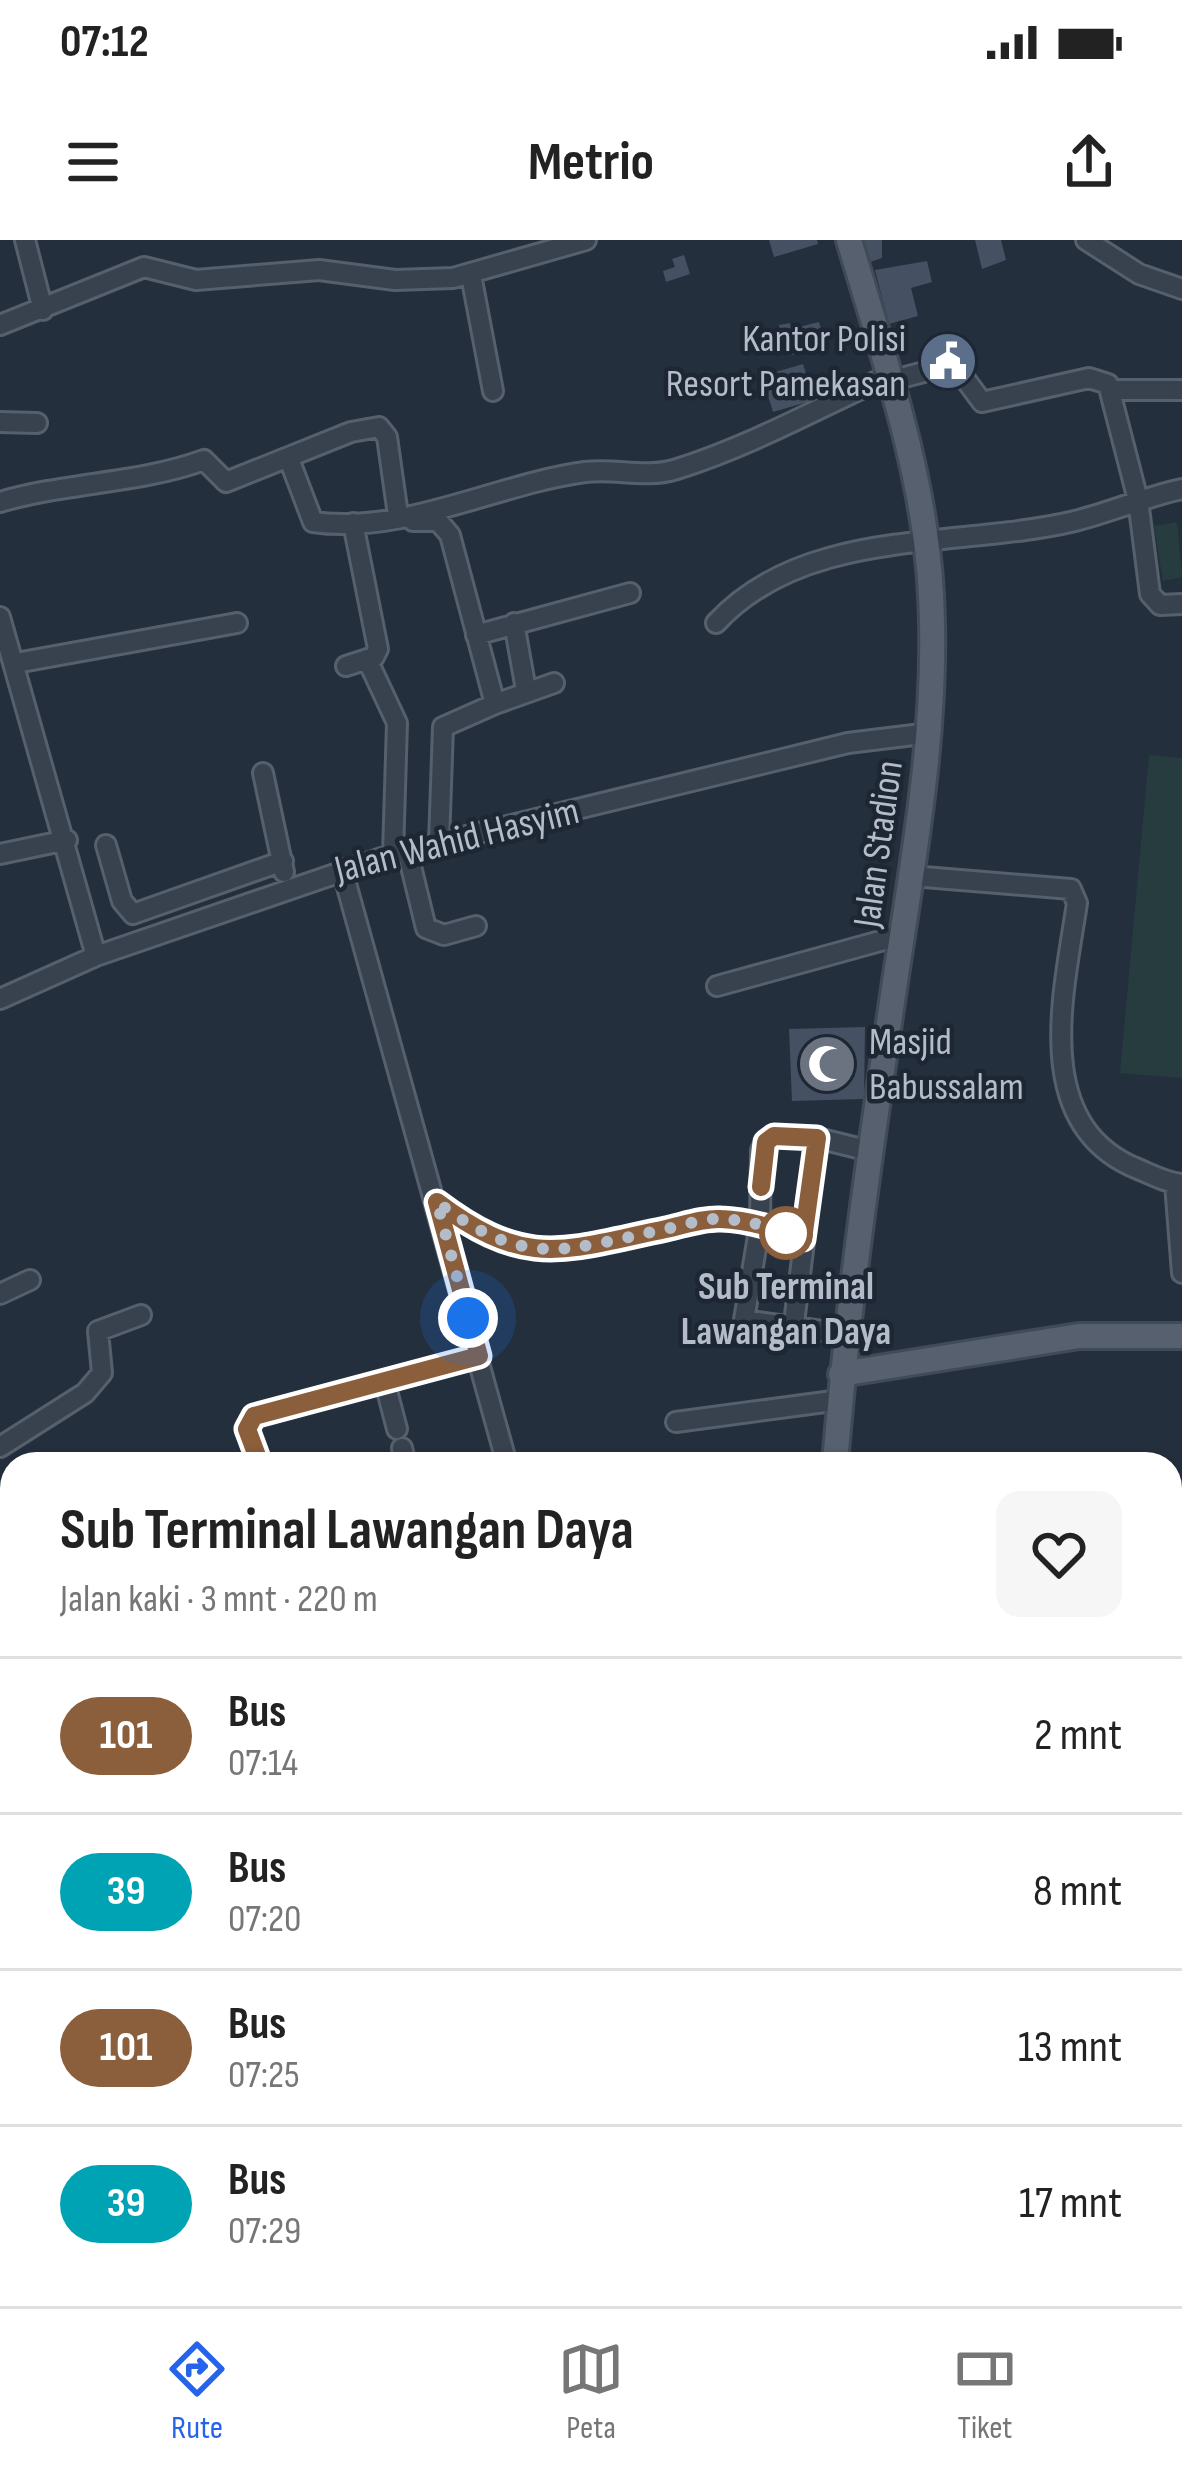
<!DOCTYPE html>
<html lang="id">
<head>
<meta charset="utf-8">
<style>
  body { margin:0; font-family:"Sofia Sans Condensed",sans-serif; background:#f6f6f6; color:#222; height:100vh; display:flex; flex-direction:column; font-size:45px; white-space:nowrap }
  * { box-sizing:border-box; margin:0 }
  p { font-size:39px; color:#767676 }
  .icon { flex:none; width:66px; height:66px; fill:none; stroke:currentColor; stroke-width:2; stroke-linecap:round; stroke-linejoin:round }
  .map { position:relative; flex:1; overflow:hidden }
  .side { position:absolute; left:0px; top:1212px; width:1182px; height:855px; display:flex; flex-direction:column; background:#fff; border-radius:36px 36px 0 0; box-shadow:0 3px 9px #0004 }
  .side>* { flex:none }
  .badge { padding:0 24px; border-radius:39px; font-size:42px; line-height:78px }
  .you { position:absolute; width:60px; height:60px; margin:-30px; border:9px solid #fff; border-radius:50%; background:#1a73e8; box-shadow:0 0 0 18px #1a73e833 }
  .map>.badge { position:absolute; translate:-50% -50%; box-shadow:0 0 0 6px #fff }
  .round { display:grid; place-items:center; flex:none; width:126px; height:126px; border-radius:24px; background:#f6f6f6 }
  .summary { display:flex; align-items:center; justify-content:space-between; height:204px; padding:0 60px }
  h1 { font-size:57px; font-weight:700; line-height:90px }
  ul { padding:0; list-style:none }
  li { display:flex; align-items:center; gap:36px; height:156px; padding:0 60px; border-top:3px solid #e0e0e0 }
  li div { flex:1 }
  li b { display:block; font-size:45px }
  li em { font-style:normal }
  li .badge { min-width:132px; font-weight:700; text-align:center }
  .status { display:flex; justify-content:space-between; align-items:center; height:84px; padding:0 60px; background:#fff; direction:ltr }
  .status svg { height:33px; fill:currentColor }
  header { display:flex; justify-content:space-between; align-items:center; height:156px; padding:0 60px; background:#fff; font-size:54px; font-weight:700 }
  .tabs { display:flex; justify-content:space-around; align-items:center; height:168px; border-top:3px solid #e0e0e0; background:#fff; font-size:33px; color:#767676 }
  .tabs a { display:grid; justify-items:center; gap:6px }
  .tabs .on { color:#2563eb }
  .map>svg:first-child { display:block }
  .green { fill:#263c3f }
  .building { fill:#455162 }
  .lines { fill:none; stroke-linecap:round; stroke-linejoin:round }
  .minor-casing { stroke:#565f6c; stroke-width:24 }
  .major-casing { stroke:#414a57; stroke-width:30 }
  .minor { stroke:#38414e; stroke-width:18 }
  .major { stroke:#56606e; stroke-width:24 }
  .line-casing { stroke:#fff; stroke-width:27 }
  .line { stroke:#8b5e3c; stroke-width:18 }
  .walk { stroke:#b4bcc9; stroke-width:12; stroke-dasharray:0 21.6 }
  .stop-dot { fill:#fff; stroke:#8b5e3c; stroke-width:6 }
  .labels { text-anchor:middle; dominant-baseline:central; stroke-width:9; stroke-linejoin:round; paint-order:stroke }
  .poi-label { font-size:39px; fill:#b4bcc9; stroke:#1d2633; text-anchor:end }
  .street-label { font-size:39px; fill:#b4bcc9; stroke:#1d2633 }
  .stop-label { font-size:39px; font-weight:bold; fill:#b4bcc9; stroke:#1d2633 }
</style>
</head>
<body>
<div class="status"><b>07:12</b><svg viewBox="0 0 49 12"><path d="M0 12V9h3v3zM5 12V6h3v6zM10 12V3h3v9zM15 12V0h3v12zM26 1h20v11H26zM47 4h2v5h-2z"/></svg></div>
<header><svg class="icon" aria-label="menu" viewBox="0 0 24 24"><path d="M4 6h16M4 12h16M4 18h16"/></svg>Metrio<svg class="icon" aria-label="share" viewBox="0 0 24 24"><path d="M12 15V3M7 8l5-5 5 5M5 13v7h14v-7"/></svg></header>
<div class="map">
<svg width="1182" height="2066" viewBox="0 0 1182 2066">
  <rect width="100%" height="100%" fill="#242f3e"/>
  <path class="green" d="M1177,282L1182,337L1163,341L1154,286Z
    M1149,515L1182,518V838L1120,833Z"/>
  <path class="building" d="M769,0H817L818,4L774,17Z
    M856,0H882V18L864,24Z
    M975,0H1001L1006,20L982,29Z
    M684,15L690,34L666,42L663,31L675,27L672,19Z
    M927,21L932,42L911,48L918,76L889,84L875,30Z
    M819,82L824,100L815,103L816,109L788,116L786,109L781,111L779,85L790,83L791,89Z
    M803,124L814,160L773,172L762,136Z
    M865,787L864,859L792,861L789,789Z"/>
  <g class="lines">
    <g class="minor-casing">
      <path id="minor" d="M25,0L43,70
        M1086,0L1139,34L1182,49
        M471,35L493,151
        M0,85L144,27L196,40L319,30L395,40L453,38L586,0
        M890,141L954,124L982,162L1089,138L1108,144L1138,260L1150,354L1160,365L1182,364
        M1114,150H1182
        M0,182L37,183
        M289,219L313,282C404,295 496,244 585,232C616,228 646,239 677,229C750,206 819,168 888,136
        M0,262C68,242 138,244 204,220L226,242L351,192L379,187L387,197L398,275
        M413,281H438L450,295L495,464L443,487L439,603
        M0,377L96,716
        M514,383L526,450
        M716,383C806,286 957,309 1075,281C1111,272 1145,257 1182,249
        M476,395L630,353
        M367,419L397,483L393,614
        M16,423L237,383
        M346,426L374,417L378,409L353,283
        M495,464L554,443
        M263,533L284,632
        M106,605L122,661L133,674L283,621
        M407,610L426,688L444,695L476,686
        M0,614L67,600
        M342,629L507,1224
        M912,636L1071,649L1077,663C1064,752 1029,885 1138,929C1152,935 1167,943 1182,944
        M717,746L902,695
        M0,759L96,716L393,614L848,503L930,493
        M1175,944L1182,1033
        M437,962C529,1030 563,1010 666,989C684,985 703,978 721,979C750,980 776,990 803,999
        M0,1054L30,1040
        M793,1091L817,898
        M844,1094L744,1080L760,984L761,910L774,896L817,898L870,911
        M385,1143L397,1189
        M676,1182L840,1160
        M0,1207L85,1153L102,1133L98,1091L141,1075
        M402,1208L406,1224
        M260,1224L247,1189L254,1176L479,1116
        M0,1369L12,1390
        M12,1451L2,1470L12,1501
        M1170,1549L1182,1544
        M0,1578L12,1573
        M1170,1663L1182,1676
        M342,2055L343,2066
        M765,2055L768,2066
        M656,2066V2055
        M838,2066L871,2055"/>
    </g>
    <g class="major-casing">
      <path id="major" d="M841,1134L1079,1096H1182
        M835,1224C848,1060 872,898 896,735C915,609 938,483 931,355C925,234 883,115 849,0
        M971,2055L975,2066"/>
    </g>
    <use href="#minor" class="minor"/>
    <use href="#major" class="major"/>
  </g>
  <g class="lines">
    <g class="line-casing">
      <path id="line" d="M260,1224L247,1189L254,1176L479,1116L437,962C527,1030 564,1010 666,989C684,985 704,978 721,979C750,980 776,989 803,999L817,898L774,896L766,902L761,947"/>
    </g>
    <use href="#line" class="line"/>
    <path class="walk" d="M468,1078L437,962C527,1030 564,1010 666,989C684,985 704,978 721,979C750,980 776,989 803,999L786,993"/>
  </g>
  <defs>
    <g id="civic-disc" transform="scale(3)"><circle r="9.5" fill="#5c6f8a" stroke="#1d2633"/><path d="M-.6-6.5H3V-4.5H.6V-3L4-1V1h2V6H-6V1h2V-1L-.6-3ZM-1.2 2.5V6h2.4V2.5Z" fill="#fff"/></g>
    <g id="mosque-disc" transform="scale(3)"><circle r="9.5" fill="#6b7280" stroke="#1d2633"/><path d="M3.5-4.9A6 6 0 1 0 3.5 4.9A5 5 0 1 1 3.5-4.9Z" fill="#fff"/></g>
  </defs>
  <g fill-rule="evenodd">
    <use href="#civic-disc" x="948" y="121"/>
    <use href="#mosque-disc" x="827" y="824"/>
  </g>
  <circle class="stop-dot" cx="786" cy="993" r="24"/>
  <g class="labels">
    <g class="poi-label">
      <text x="906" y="99">Kantor Polisi<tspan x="906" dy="45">Resort Pamekasan</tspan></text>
      <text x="869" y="802" text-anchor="start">Masjid<tspan x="869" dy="45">Babussalam</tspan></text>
    </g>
    <g class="street-label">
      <text transform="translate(457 601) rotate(-14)">Jalan Wahid Hasyim</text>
      <text transform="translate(879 604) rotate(-82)">Jalan Stadion</text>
    </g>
    <g class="stop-label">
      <text x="786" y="1047">Sub Terminal<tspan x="786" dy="45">Lawangan Daya</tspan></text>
    </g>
  </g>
</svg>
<div class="you" style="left:468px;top:1078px"></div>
<section class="side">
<div class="summary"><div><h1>Sub Terminal Lawangan Daya</h1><p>Jalan kaki · 3 mnt · 220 m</p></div><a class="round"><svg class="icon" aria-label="heart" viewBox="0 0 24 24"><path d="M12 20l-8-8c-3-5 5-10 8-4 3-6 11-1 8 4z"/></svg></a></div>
<ul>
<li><span class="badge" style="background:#8b5e3c;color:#fff">101</span><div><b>Bus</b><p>07:14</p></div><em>2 mnt</em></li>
<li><span class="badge" style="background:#00a3b4;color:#fff">39</span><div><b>Bus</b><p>07:20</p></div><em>8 mnt</em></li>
<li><span class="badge" style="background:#8b5e3c;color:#fff">101</span><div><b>Bus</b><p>07:25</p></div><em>13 mnt</em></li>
<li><span class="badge" style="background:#00a3b4;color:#fff">39</span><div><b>Bus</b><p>07:29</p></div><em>17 mnt</em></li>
</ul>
</section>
</div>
<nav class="tabs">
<a class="on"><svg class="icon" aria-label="directions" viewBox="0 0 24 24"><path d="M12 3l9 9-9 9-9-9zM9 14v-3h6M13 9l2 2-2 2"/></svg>Rute</a>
<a><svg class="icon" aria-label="map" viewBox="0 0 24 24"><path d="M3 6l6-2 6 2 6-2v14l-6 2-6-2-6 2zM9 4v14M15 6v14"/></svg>Peta</a>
<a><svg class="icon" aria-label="tickets" viewBox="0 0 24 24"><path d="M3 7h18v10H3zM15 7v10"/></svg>Tiket</a>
</nav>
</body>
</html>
